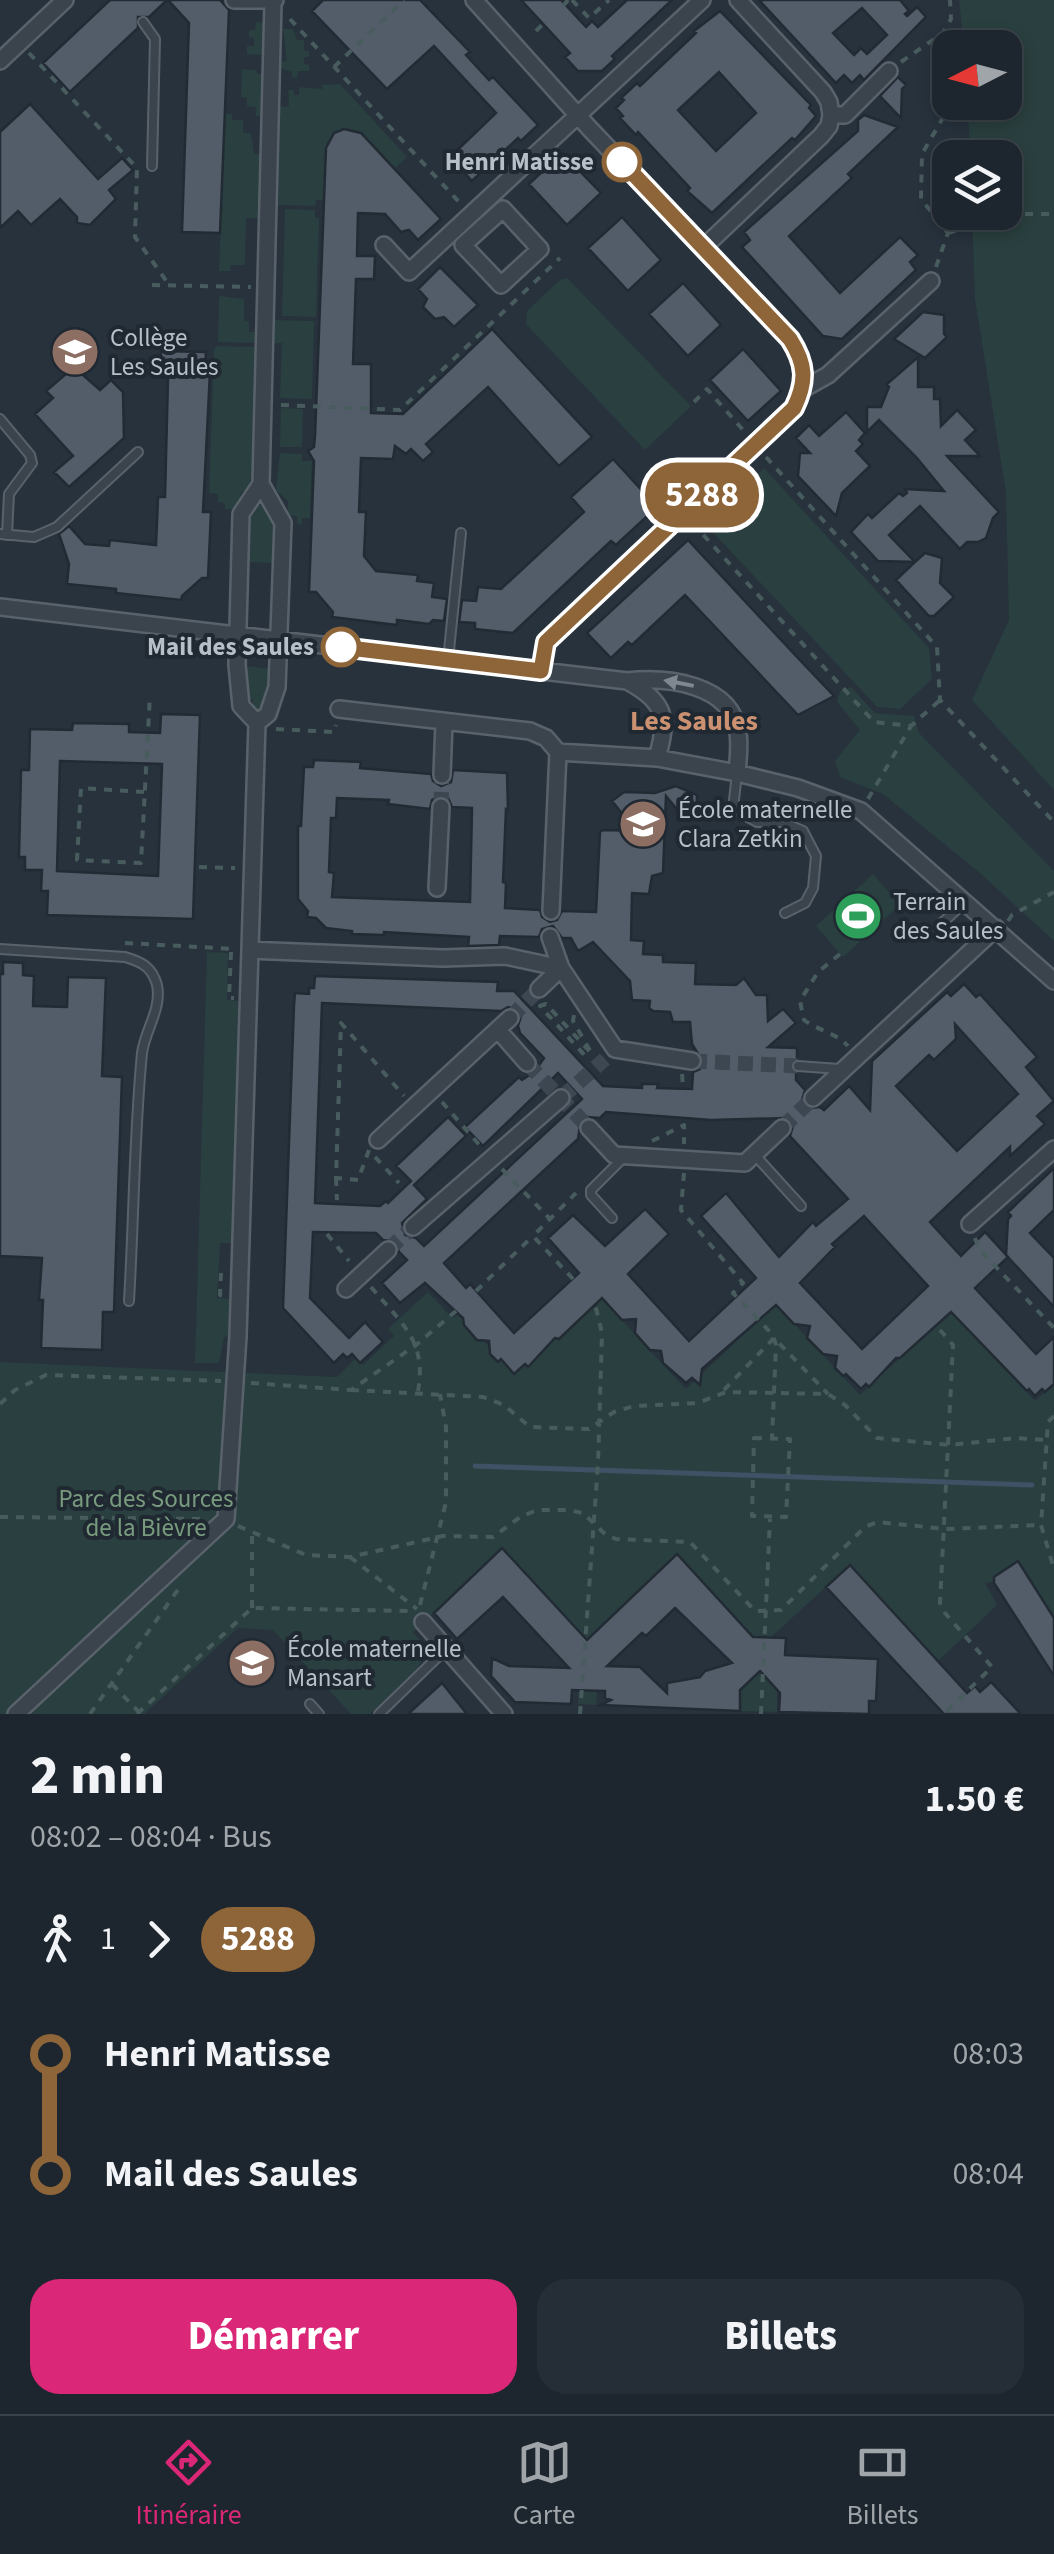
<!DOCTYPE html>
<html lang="fr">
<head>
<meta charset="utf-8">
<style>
  body { margin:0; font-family:"Source Sans 3",sans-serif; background:#252e36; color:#f1f3f6; height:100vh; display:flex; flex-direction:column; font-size:38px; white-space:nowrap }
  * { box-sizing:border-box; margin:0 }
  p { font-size:32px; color:#a0a5aa }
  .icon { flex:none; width:55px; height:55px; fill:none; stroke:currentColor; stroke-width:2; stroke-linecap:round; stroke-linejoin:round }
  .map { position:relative; height:1714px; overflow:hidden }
  .panel { display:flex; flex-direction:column; background:#1d262e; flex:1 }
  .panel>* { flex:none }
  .badge { padding:0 20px; border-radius:32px; font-size:35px; line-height:65px }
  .needle { width:65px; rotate:264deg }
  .fabs { position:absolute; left:932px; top:30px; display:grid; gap:20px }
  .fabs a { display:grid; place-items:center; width:90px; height:90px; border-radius:20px; background:#1d262e; box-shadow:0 5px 15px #0003,0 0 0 2px #3b434a; font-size:50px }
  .map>.badge { position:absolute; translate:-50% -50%; box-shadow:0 0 0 5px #fff }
  .legs { display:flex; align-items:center; gap:15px; height:110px; padding:0 30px; font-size:32px }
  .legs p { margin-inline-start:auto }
  .overview { display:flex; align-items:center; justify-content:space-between; height:170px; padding:0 30px }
  h1 { font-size:55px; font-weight:800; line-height:75px }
  .cta { display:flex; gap:20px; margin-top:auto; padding:20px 30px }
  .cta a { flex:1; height:115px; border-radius:30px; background:#db2777; color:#fff; font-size:40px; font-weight:800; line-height:115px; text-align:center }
  .cta a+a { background:#252e36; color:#f1f3f6 }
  ul { padding:0 30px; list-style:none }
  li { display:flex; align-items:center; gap:35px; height:120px; font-size:38px }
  li i { display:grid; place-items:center; width:15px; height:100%; margin:0 12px; background:currentColor }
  li i::after { content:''; width:25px; height:25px; margin:-12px; border:8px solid; border-radius:50%; background:#1d262e }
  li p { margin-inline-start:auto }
  li:first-child i { background:linear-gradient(#0000 50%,currentColor 0) }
  li:last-child i { background:linear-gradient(currentColor 50%,#0000 0) }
  .tabs { display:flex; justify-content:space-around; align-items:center; height:140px; border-top:2px solid #3b434a; background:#1d262e; font-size:28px; color:#a0a5aa }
  .tabs a { display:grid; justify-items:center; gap:5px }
  .tabs .selected { color:#db2777 }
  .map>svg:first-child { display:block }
  .green { fill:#2a3f3f }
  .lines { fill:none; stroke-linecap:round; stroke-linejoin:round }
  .stream { stroke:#3f5164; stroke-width:5 }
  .building { fill:#535d6a; stroke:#222b34; stroke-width:2.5; fill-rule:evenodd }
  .street-tunnel { stroke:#3d4752; stroke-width:15; stroke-dasharray:15 8; stroke-linecap:butt }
  .lane-casing { stroke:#59626b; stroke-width:12 }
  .street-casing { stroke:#59626b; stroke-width:20 }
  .path { stroke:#495c5d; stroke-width:4; stroke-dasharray:8 8; stroke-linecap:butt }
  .lane { stroke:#3b444d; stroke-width:8 }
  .street { stroke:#3b444d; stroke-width:15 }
  .oneway { fill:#7f8891 }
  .line-1-casing { stroke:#fff; stroke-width:22 }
  .line-1 { stroke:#8e6539; stroke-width:15 }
  .stop-1-dot { fill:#fff; stroke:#8e6539; stroke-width:5 }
  .labels { text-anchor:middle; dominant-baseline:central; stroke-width:8; stroke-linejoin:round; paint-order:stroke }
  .stop-label { font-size:25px; font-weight:bold; fill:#b7bfc8; stroke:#202932; text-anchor:end }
  .poi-label { font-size:25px; fill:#b7bfc8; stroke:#202932; text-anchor:start }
  .park-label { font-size:25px; fill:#789b7e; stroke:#202932 }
  .neighbourhood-label { font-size:28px; font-weight:bold; fill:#cb9170; stroke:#202932 }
</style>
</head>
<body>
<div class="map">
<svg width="1054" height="1714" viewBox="0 0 1054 1714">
  <rect width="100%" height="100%" fill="#27323d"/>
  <path class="green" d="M959,0H1054V790L972,700L1009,620L1006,493L975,299L972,213L1005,212V158L970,157L968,103L1005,102V48L964,47Z
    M256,22L265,23L264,55L247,54V46H254V38L249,37V30H255Z
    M283,29H293L297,40H304V51H309V57H304V64L309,65V71H298L297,78L292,77V72L281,68V62L287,61Z
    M242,69L256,70L257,74H263L262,116H256V107L247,106V98L241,97Z
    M340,84L407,157L394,169C378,151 364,125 337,131L326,148L324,200H316L315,206L278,205L280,107L289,106L288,90H294V95H299V87L322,89V85Z
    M225,114H232V120H243V133H251L254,154H262L259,218H246L245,265H231L230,271H219Z
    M285,209L315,210V218H319L316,317L282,316Z
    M567,278L691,406L645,450L526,324L527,311L560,280Z
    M219,296L244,299V321L249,322V332H257L256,343L218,342Z
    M275,320L314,321L312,399L280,398L282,343H274Z
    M217,346L256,347L253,469L248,491H242L236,509H225V503L218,502V494L209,493L214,350Z
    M281,408L303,409L302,447H280Z
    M280,453L302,454V461H312L310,518H302V524H297V516L288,515V501L276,490Z
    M764,468L929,648L932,679L900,709L877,707L706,525Z
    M259,505L267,506V515L276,521L274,563L246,562L248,516H253Z
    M244,666L272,669L269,697L265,698L262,713H253V699H250V692H246V683L243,682Z
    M851,687L875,713L914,716L919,733L1054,871V941L980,873L883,794L840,777L835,761L860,730L837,702L840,691Z
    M873,874L900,905L843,957L816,926Z
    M207,952L228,953L227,1000L240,1001L232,1243H220L217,1298L231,1299L230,1336L224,1337L219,1363H195Z
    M428,1292L452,1318L459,1314L477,1340L482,1339L492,1350L490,1354L497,1362L501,1359L514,1373L525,1364L529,1367L549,1341L601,1298L686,1389L776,1304L860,1395L951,1311L1035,1401L1054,1384V1619L1018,1565L993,1582L985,1583L997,1605L938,1661L849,1566L771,1637L768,1680L777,1691V1712L740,1711V1690L751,1680V1636L677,1554L593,1634L592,1648L600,1649L596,1705L578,1704L581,1633L502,1548L413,1632C416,1637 421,1640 423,1645C432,1666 384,1701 370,1714H351L273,1630L238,1628L144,1714H0V1362L337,1377L356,1358L363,1365L394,1336L388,1329Z"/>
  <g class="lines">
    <path class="stream" d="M475,1466L1032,1485"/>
  </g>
  <path class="building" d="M110,0H167L149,17H138V28L70,92L43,63Z
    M168,0H220L229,10L220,233L182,232L189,23Z
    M323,0H420L470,52L466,55L489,80L493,77L538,125L521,141L518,138L472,181L450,157L496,113L434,46L387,89L312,11Z
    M521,0H561L586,27L592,21L598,27L627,0H672L612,56L615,59L602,71H578L565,57L570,53Z
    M759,0H900L909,11L905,14L907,16L917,7L926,17L864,80L860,75L852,83L844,75L836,83ZM862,8L887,35L867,54L861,48L854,55L833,33Z
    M720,11L811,105L809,108L816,116L795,140L792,138L712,213L687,191L690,188L638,132L636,135L620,118L623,116L616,108L624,100L621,98L637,83L640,86L696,33L694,31ZM719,72L756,113L716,151L678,110Z
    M898,77L906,85L902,89L901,118L880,96Z
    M30,104L98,179L122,158L133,170L109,190L116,199L90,225L77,223V217L60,199L31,225L18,211L0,228V132Z
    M864,115L898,127L848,174L852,178L789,236L840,293L900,237L918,255L910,262L916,270L842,339L823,336L742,247L750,240L744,232L858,131V120Z
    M344,129L361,133L441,219L418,240L409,230L401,232L385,214L358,213L357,256H375L374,279H356L353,364H371V413L403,414L492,329L592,437L559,466L488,387L426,444L433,452L423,461L411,449L406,454L395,446L393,459L361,458L359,512H366L364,556L376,571L418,575L417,581L434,583L432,597L447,599L444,621L433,620L429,624L397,620V625L332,617L333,612L316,592H309L314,461L308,451L314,447L315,436L326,148L334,133Z
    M562,153L601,193L567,225L529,184Z
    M622,217L661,260L628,291L588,248Z
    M440,267L478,305L454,327L444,317L435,319L423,307L427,299L418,289Z
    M683,283L721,325L688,356L649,314Z
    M923,312L944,315V334L947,337L925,358L894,339Z
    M743,349L781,391L748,421L710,380Z
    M161,351L206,352L205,369L210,372L203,512H211L208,578H202L182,596L181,600L116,593V589L67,584L69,564L59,534L69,526L85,544L109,546L110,540L156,545L158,497H165L168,378L160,377Z
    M918,357V387H934V399H940L941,426L957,410L976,430L965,440L980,456H947L999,512L993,518L986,538L978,542H967L960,549L920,506L889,535L915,562L925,553L942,558L940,583L954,597L934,616H929L896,580L915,562L878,561L851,532L868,514L872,518L899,493L903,496L907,493L905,489L944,491L917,458L879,420L867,432V407H881L889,387L887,384Z
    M74,367L100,390L111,380L123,392L124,438L69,487L54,472L73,456L35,414L53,398L46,391Z
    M846,412L865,433L859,440L863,444L856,451L870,466L842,493L836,516L798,476L800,453H810L796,438L809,425L819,436Z
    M613,459L657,507L616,545L611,541L513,633L475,629V623L459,622L462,600L476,601L478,587L501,589L584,512L571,497Z
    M688,540L796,656L834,696L798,715L685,595L632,645L628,642L611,658L587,633Z
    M161,714L200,715L193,919L47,915L48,891H41L42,870H25V857H19L21,770H29L30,729L72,730L73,723L129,724V732L160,733ZM60,761L162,764L158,876L57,871Z
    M314,760L361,762L360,768L431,774L433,781L441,786L451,782L453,770L507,773L508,810L506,809L503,882L506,883L505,908L540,910L542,917L550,922L557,920L562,911L596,912L600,832L603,830L636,831L612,801L624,792L655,793L676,786L697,795V808L685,819L666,796L663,873L652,876L649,894L632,893L631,940L644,941L643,954L663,955V962L696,963L695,984L736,985L744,978L756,995H767L768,1021L783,1009L796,1023L768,1047L797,1048V1059L791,1066L796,1073V1080L805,1090L802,1100L809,1108L820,1107L824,1110L849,1086L870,1110L872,1061L947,992L951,996L964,984L976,997L980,994L1037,1057L1026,1067L1054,1101L1037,1116L1045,1124L1010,1156V1147L930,1222L961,1256L985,1232L1008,1257L975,1288L1036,1354L1054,1337V1384L1045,1392L1042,1389L1035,1396L1029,1389L1027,1391L951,1312L900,1358H896L869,1387L866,1384L861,1389L846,1374L843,1376L835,1368L837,1356L823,1354L807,1338L810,1326L794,1324L776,1305L702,1369L700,1385L692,1378L686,1383L663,1363L661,1351L650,1350L635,1333L636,1319L622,1320L602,1298L559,1339L555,1338L528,1367L525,1364L514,1374L501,1359L498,1362L490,1354L489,1341L477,1340L464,1325L463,1318L425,1283L400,1303L382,1283L407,1260L399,1252L396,1242L383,1240L376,1233L313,1232L310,1298L349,1338L365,1322L383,1342L360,1363L352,1354L347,1358L343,1354L334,1363L283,1308L294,1005L295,993L309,994V988H314L315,976L498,982L497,991H514L603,1086L642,1088V1084H658L657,1088L692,1089L693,1072L700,1069L703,1062L692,1044L690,1022H673L670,1012L653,1011L649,1008L650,1001L632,1000L630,981L593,942L578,951L571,938H562L553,926L542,929L539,937L500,936L499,945L468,946L469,937L384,932V935L352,934V931L326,928L316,918L307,917L308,911L298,899V826H301L304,767H313ZM441,796L448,798L452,807L472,808L470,902L332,897L334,873L329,872L331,818H336L337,798L389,800L388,804L430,809L432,800ZM322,1003L501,1011L508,1007L518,1010L521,1016L518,1026L520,1033L544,1058L534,1072L522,1080L519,1077L465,1127L483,1146L558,1073L582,1099L424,1246L416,1238L405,1235L402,1223L427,1199L414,1185L466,1136L448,1117L396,1166L411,1181L388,1203L386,1201L380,1206L315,1203ZM955,1024L1018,1094L957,1151L896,1086L929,1055L934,1060L956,1039ZM606,1112L711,1120L786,1118L793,1126L790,1136L848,1199L816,1226L813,1222L779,1257L726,1193L701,1216L756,1278L689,1341L628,1274L669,1234L645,1209L605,1246L573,1215L548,1238L579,1273L514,1333L470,1284L466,1288L444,1263L578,1139L581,1120L587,1117L600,1118ZM864,1216L928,1286L862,1349L800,1283L835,1247L832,1244Z
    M3,962L23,963V975L34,976L33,1006L67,1007L68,977L106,978L102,1076L122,1077L114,1312H103L102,1350L41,1348L43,1300H39L42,1258L0,1256V974H3Z
    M1054,1168V1210L1030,1233L1054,1258V1307L1006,1255L1008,1219L1011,1216L1008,1212Z
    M502,1548L587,1640L677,1554L753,1637L786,1638L785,1655L878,1659L876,1701H869V1714L779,1712L780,1693L760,1671L740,1690V1711L601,1705L611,1700L605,1698V1691L572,1690L571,1704L515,1702L491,1676L492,1658L509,1666L569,1668L503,1597L457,1639L434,1613ZM675,1608L732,1663L705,1671L700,1677L667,1683V1693L640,1667L607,1666L642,1633L646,1636Z
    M1018,1561L1054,1618V1676L994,1583V1577Z
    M850,1565L967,1693L975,1686L980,1692L991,1682L1021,1714H944L826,1587Z
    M442,1683L467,1714H408Z"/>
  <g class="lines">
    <path class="street-tunnel" d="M441,807L442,775
      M510,1018L539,989
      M692,1061L798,1066
      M527,1063L589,1128
      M561,1098L605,1059
      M782,1128L813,1098
      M388,1250L413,1227"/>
    <g class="lane-casing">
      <path id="lane" d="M143,22L155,39L152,166
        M0,419L30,455L32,463L9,494L7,535
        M0,534L34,537L57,527L138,452
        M448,660L461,533
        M737,773L733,809L757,822H782L803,831L816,856L813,888L805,903L785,913
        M942,923L966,901
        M0,949L125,957C142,962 152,967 157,985C162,1009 145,1030 142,1053C134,1135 134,1218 129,1301
        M798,1066L839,1069
        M754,1154L801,1206
        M612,1218L591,1195V1190L625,1156
        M310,1704L319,1714
        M379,1714L447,1648"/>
    </g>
    <g class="street-casing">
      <path id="street" d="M234,0H275
        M474,0L590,129L790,339C806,364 807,381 794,407L546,642L541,671
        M738,0L823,92L829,102L831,115
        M0,61L65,0
        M503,209L540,249L501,285L463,245Z
        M384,245L409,272L702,0
        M703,248L821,136L829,126L831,115H845L889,71
        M803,389L828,375L931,281
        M0,607L627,681C666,677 732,683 738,733C740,746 738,760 737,773
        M627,681C665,701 669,718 657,758
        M339,709L530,731L546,738L558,752L551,911
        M257,723L241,706L237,665L241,514L261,484L273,2
        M558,752L657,758L737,773L798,788L861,811L1054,981
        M442,775L444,722
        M437,888L441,807
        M550,937L561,968L615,1049L692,1061
        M250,950L443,958L505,956L561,968
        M539,989L561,968
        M498,1030L527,1063
        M813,1098L996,928
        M589,1128L614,1155L745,1163L782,1128
        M378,1140L510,1018
        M970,1224L1054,1149
        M413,1227L561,1098
        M346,1289L388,1250
        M423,1622L504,1714
        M16,1714L226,1519L238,1336L257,723L268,714L277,687L283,523L261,484"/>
    </g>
    <path class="path" d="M572,0L589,18L609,0
      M563,6L568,0
      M290,19L460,203
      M536,31L547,20
      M950,51L943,33L951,19L950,0
      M29,53L137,168L135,237L170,286
      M901,62L943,33
      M334,67L404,0
      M948,233L1006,214H1054
      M936,267L948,233L921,199L922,154L952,102
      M152,285L251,287
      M694,402L707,389L744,431
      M281,405L400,410L560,258
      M766,457L937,647L940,700L1054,822
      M694,522L696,527L874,722L911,726L940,700
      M276,729L334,732L336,725
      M144,792L81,788L77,860L141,863L150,695
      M868,799L911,726
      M199,867L235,868
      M1008,921L1012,915L1054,892
      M125,943L235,949
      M231,952L229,998H234
      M840,954L818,972L800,1001L804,1020C819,1031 835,1032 848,1046
      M574,1015L573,1021L592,1054L546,1004L540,1006L588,1059
      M682,1074L683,1086
      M442,1102L482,1148
      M652,1141L684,1125V1144
      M369,1150L358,1180L336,1178L341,1023L404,1096
      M375,1157L399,1183
      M502,1169L550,1219
      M684,1173L681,1210L743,1283L733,1293L773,1335L776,1345L772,1439
      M336,1178L337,1200
      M327,1234L349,1261
      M975,1238L979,1249L1054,1328
      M221,1273L220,1295L224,1296
      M573,1279L533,1236L576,1193
      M371,1287C402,1324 427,1341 418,1391
      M476,1291L533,1236
      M940,1330L953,1345L940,1603L945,1613L992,1667L944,1714
      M251,1383L351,1390L416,1345L456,1311
      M351,1390L483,1397L504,1405L530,1427L589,1429L614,1412L634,1406L698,1403L726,1392L828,1394L845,1405L877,1438L950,1445L1016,1438L1047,1440
      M724,1390L774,1338L828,1394
      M0,1404L15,1390L46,1375L221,1381
      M1054,1416L1048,1422L1041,1525L1054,1569
      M754,1438L790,1439L786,1517L752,1516Z
      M0,1517L200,1519
      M238,1526L306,1555L350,1557L443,1536L493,1537L520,1517L537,1510H568L583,1513L606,1535L616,1539L690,1542L755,1611L781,1610L865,1527L877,1522L946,1529L1041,1525
      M350,1557L417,1609
      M420,1605L446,1502V1427L440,1394
      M252,1608V1533
      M112,1684L139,1712
      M90,1714L182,1584
      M137,1714L252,1608L410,1611
      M580,1714L598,1464L602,1333L595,1304
      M761,1714L770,1519"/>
    <use href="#lane" class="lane"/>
    <use href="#street" class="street"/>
  </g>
  <defs><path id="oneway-solid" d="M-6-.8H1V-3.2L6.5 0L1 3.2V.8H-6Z" transform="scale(2.5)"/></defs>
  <use class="oneway" href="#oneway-solid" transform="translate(679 683) rotate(-169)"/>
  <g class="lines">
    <g class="line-1-casing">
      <path id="line-1" d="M341,647L541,671L546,642L794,408C807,381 806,364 790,339L622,162"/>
    </g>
    <use href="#line-1" class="line-1"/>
  </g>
  <defs>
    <g id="school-disc" transform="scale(2.5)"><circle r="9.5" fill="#8d6e63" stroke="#202932"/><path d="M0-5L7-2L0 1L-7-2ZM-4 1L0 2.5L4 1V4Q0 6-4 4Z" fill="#fff"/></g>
    <g id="stadium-disc" transform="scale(2.5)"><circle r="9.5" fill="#2e9e5b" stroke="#202932"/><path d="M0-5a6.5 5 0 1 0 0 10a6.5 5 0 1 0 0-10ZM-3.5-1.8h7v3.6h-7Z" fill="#fff"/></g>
  </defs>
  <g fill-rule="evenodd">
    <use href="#school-disc" x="75" y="352"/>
    <use href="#school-disc" x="643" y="824"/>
    <use href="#stadium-disc" x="858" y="916"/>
    <use href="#school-disc" x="252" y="1663"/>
  </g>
  <g class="stop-1-dot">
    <circle cx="622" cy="162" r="18"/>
    <circle cx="341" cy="647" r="18"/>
  </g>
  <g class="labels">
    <g class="stop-label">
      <text x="594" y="162">Henri Matisse</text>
      <text x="314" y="647">Mail des Saules</text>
    </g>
    <g class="poi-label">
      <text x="110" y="338">Collège<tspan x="110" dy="29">Les Saules</tspan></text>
      <text x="678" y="810">École maternelle<tspan x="678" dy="29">Clara Zetkin</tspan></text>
      <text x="893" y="902">Terrain<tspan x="893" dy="29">des Saules</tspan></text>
      <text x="287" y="1649">École maternelle<tspan x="287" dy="29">Mansart</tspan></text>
    </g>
    <g class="park-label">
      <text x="146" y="1499">Parc des Sources<tspan x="146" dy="29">de la Bièvre</tspan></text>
    </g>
    <g class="neighbourhood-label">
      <text x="694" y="721">Les Saules</text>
    </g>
  </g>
</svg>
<div class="fabs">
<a><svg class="needle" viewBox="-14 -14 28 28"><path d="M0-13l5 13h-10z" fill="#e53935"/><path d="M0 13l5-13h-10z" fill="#a0a5aa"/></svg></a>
<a><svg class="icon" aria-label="layers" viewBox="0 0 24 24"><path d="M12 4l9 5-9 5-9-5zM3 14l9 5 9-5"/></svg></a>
</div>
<b class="badge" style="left:702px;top:495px;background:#8e6539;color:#fff">5288</b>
</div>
<section class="panel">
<div class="overview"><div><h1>2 min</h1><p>08:02 – 08:04 · Bus</p></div><b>1.50 €</b></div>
<div class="legs"><svg class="icon" aria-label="walk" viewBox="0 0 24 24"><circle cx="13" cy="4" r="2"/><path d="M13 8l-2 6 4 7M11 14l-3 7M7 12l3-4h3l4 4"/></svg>1<svg class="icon" aria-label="forward" viewBox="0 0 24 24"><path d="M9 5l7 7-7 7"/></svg><b class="badge" style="background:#8e6539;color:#fff">5288</b></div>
<ul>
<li><i style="color:#8e6539"></i><b>Henri Matisse</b><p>08:03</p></li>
<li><i style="color:#8e6539"></i><b>Mail des Saules</b><p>08:04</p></li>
</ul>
<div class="cta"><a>Démarrer</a><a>Billets</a></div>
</section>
<nav class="tabs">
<a class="selected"><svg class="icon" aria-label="directions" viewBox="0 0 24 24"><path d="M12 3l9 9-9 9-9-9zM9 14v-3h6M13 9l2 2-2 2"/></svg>Itinéraire</a>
<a><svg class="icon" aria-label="map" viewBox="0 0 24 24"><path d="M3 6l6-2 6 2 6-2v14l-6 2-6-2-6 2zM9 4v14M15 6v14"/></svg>Carte</a>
<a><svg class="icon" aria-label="tickets" viewBox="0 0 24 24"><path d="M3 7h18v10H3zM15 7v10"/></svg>Billets</a>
</nav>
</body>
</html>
